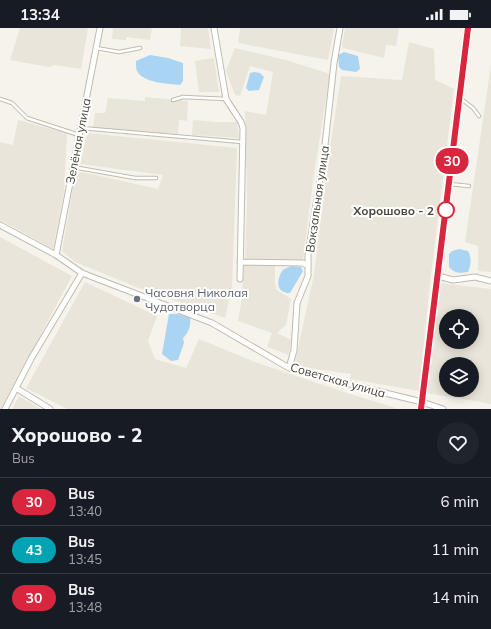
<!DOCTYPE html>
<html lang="en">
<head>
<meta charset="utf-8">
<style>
  body { margin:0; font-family:Mulish,sans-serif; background:#20242c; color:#f1f3f6; height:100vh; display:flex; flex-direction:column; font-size:15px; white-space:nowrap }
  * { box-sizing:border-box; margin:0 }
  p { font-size:13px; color:#9ea1a6 }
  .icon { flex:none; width:22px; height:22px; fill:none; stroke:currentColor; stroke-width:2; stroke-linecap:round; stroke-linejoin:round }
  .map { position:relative; height:381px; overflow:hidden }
  .panel { display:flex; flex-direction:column; background:#171b24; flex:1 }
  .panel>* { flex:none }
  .badge { padding:0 8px; border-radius:13px; font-size:14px; line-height:26px }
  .controls { position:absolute; left:439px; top:281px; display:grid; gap:8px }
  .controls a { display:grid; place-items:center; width:40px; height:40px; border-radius:50%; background:#171b24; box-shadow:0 2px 10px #0003; font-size:20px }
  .map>.badge { position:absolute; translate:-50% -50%; box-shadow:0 0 0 2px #fff }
  .round { display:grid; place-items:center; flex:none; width:42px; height:42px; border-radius:21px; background:#20242c }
  .overview { display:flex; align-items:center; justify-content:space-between; height:68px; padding:0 12px }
  h1 { font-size:19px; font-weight:800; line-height:30px }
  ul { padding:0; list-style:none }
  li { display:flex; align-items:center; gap:12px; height:48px; padding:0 12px; border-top:1px solid #363941 }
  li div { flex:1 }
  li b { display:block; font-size:15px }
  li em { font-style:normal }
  li .badge { min-width:44px; font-weight:700; text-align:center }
  .status { display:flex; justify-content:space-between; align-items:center; height:28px; padding:0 20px; background:#171b24; direction:ltr }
  .status svg { height:11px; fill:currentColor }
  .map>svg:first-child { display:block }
  .residential { fill:#eae5da; fill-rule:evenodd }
  .water { fill:#a9d4f2 }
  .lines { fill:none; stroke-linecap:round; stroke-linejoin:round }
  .service-casing { stroke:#c2bbae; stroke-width:4.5 }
  .minor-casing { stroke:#c2bbae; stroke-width:7 }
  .tertiary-casing { stroke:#c2bbae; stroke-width:8 }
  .service { stroke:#fff; stroke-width:2.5 }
  .minor { stroke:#fff; stroke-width:5 }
  .tertiary { stroke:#fff; stroke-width:6 }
  .line-casing { stroke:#fff; stroke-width:9 }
  .line { stroke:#d7263d; stroke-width:6 }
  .stop-dot { fill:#fff; stroke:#d7263d; stroke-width:2 }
  .worship-dot { fill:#6b7280; stroke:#fff; stroke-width:1.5 }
  .labels { text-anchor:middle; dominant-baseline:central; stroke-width:4; stroke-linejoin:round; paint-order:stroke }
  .street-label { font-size:12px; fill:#4b4439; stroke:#fff }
  .stop-label { font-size:12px; font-weight:bold; fill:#4b4439; stroke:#fff; text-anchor:end }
  .worship-label { font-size:12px; fill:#5b616d; stroke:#fff; text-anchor:start }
</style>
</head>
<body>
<div class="status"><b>13:34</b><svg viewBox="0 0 49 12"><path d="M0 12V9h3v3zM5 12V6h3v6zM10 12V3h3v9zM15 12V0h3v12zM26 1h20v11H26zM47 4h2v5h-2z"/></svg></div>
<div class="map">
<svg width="491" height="381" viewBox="0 0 491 381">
  <rect width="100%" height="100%" fill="#f6f3ec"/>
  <path class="residential" d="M20,0H88L81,41L54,37L50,39L43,38L10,32Z
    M113,0H152L150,12L126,9V12L112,11Z
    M181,0H208L211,21L180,18Z
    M240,0H334L328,32L238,15Z
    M345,0H399L396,18L386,17L384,30L343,20L342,18Z
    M409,14L434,21L435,52L454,61L430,255L419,363L350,351L351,346L294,338L314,247L325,153L341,48L402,52Z
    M235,20L286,32L330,46L314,146L303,232H245L247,174L245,83L266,87L273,44L250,38L240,68L235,67L226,43Z
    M214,30L219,64H199L195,33Z
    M491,37V244L478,243V218L465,214Z
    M145,69L188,73L187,93L179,92L178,106L93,100L95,85H105L108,70L145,73Z
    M18,92L67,105L64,164L53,221L0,192V114L13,117Z
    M193,92L215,94H237L239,110L192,107Z
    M87,105L237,120L232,260L225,290L141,261L75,234L62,223L75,148L82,144L158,161L163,147L80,136Z
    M0,209L72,248L1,381H0Z
    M244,237L275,238V256L277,262L291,271L286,297L277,305L291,312L289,327L267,319L272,305L238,293L241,276Z
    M85,254L157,288L148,313L155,331L186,340L199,311L255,334L341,363L399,381H67L26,360Z
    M440,255L491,261V376L427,365ZM446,288H472V314H446ZM446,336H472V362H446Z
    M19,368L41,381H12Z"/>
  <path class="water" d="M344,24L358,28L360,41L356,44L342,42L339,39L338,27Z
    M150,27L168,30L183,35V53L180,57C169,56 143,55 137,43C136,41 136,36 136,33Z
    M254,44L260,45L264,49L259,62L249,63L246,60L250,45Z
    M459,221L468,223C472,230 471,237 468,244C460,245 455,246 449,239V226L452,223Z
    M292,238L301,239L303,243L290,265C288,265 286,265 284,264C275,261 278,248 283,242C285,240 289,239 292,238Z
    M169,286H177L190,289C191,298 189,304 183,310L184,315L178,332L171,333L162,326Z"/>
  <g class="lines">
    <g class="service-casing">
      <path id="service" d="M96,20L119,24L140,20
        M460,70L473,80L479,88
        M0,71L12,75L27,90L79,107
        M173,72L183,69L226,71
        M81,100L242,114
        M73,139L135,150H156
        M449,156L469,158"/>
    </g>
    <g class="minor-casing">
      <path id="minor" d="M214,0L226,71L241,94L243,100L240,251
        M0,197L56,227L82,245L212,295L289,340L373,362L422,374L443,381
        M56,227L100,0
        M240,234L303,235L308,238
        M438,248L453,252L475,249L491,253
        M289,340L294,322L297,275L308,248V227L324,126L334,35L340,0
        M16,360L50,381
        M5,381L32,329L82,245"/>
    </g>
    <g class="tertiary-casing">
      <path id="tertiary" d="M421,381L468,0"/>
    </g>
    <use href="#service" class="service"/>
    <use href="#minor" class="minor"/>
    <use href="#tertiary" class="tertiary"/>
  </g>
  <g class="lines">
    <g class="line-casing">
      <path id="line" d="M421,381L468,0"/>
    </g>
    <use href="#line" class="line"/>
  </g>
  <circle class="stop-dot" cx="446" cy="182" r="8"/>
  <circle class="worship-dot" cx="137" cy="271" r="4"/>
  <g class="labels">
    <g class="street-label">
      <text transform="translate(78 113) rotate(-79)">Зелёная улица</text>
      <text transform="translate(317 171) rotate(-82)">Вокзальная улица</text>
      <text transform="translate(338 352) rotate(16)">Советская улица</text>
    </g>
    <g class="stop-label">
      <text x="434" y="182">Хорошово - 2</text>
    </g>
    <g class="worship-label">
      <text x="145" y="264">Часовня Николая<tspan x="145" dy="14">Чудотворца</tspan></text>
    </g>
  </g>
</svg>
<div class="controls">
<a><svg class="icon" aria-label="locate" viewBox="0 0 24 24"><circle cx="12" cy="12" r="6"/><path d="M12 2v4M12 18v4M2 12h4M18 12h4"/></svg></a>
<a><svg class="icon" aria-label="layers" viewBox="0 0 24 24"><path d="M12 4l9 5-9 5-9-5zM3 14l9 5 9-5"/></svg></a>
</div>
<b class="badge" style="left:452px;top:133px;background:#d7263d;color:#fff">30</b>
</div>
<section class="panel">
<div class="overview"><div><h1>Хорошово - 2</h1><p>Bus</p></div><a class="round"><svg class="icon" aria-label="heart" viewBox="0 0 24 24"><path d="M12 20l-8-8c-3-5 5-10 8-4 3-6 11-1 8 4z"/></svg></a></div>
<ul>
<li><span class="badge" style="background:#d7263d;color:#fff">30</span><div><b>Bus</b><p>13:40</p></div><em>6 min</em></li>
<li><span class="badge" style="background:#00a3b4;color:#fff">43</span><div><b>Bus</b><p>13:45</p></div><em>11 min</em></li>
<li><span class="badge" style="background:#d7263d;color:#fff">30</span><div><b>Bus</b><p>13:48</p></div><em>14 min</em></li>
</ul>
</section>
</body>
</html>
